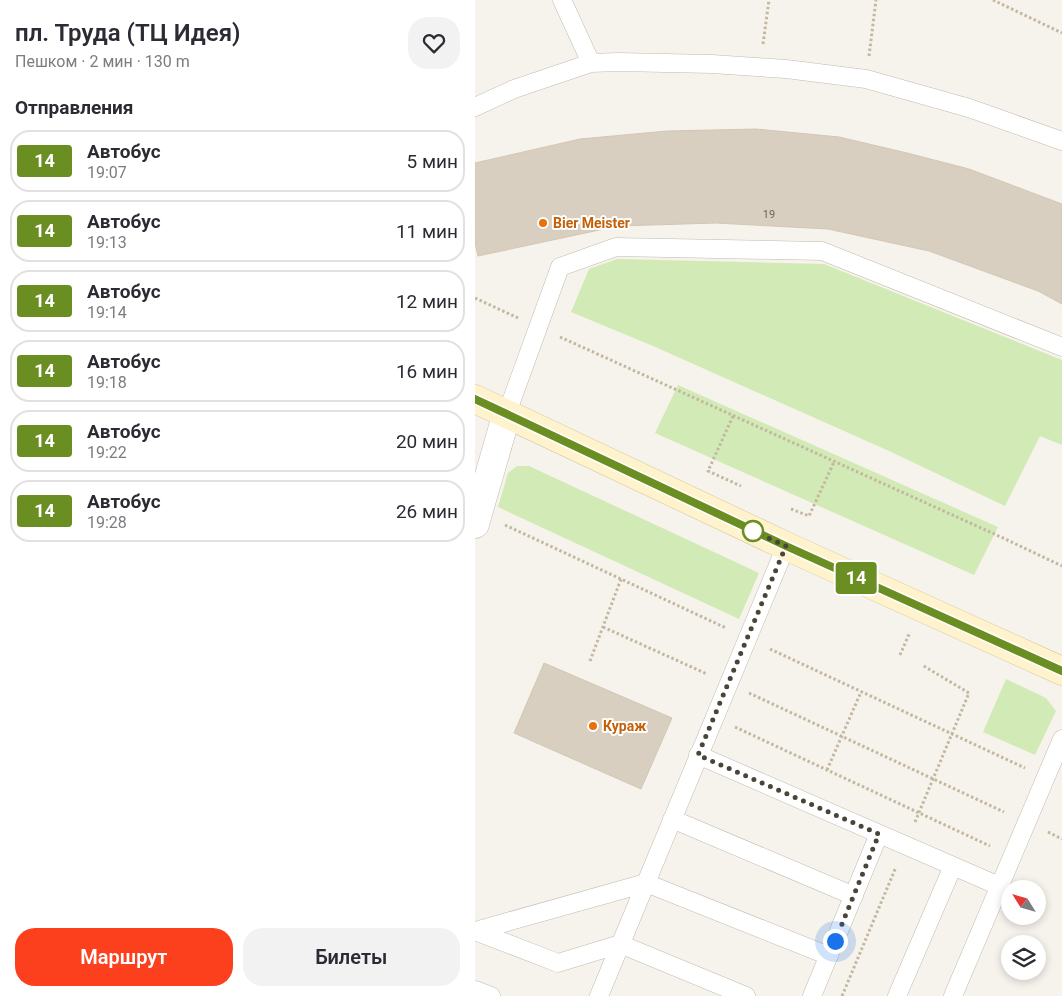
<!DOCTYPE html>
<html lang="ru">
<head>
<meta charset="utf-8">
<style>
  body { margin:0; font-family:Roboto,sans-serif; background:#f2f2f3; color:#2b2b33; height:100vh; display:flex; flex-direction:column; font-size:19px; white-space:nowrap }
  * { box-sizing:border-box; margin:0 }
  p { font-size:16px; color:#7c7c81 }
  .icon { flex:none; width:28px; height:28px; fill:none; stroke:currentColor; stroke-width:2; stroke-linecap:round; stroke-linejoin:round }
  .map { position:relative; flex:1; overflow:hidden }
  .details { display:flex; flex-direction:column; background:#fff; width:475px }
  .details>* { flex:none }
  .badge { padding:0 10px; border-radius:4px; font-size:18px; line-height:32px }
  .needle { width:32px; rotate:307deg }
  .fabs { position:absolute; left:526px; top:880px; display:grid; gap:10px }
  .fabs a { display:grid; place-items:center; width:45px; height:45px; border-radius:50%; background:#fff; box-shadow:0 2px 8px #0003; font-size:25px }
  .you { position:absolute; width:25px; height:25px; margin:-12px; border:4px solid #fff; border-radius:50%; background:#1a73e8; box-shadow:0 0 0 8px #1a73e833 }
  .map>.badge { position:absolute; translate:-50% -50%; box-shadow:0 0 0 2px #fff }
  h2 { padding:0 15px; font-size:19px; line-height:45px }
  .round { display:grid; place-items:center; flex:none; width:52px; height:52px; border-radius:20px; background:#f2f2f3 }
  .headline { display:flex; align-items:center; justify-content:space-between; height:85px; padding:0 15px }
  h1 { font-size:24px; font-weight:600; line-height:38px }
  .action { display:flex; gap:10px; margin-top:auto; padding:10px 15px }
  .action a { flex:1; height:58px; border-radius:20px; background:#fc3f1d; color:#fff; font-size:20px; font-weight:600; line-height:58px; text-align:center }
  .action a+a { background:#f2f2f3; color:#2b2b33 }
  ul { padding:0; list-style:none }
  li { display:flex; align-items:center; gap:15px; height:62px; margin:0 10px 8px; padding:0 5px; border:2px solid #e1e1e2; border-radius:20px }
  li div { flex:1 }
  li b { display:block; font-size:19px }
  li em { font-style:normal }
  li .badge { min-width:55px; font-weight:700; text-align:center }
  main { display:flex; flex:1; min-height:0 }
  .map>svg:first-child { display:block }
  .green { fill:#d2eab5 }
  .building { fill:#d8cfc1; stroke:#d3c7b4 }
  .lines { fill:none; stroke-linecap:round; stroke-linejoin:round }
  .lane-casing { stroke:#c2bbae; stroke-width:19 }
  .street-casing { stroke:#c2bbae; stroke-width:29 }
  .secondary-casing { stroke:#d6c79b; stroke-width:29 }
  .path { stroke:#c4b79f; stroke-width:3; stroke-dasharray:2.5 2.5; stroke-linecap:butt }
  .lane { stroke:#fff; stroke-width:18 }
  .street { stroke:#fff; stroke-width:28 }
  .secondary { stroke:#fff3cd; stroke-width:28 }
  .line-casing { stroke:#fff; stroke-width:11 }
  .line { stroke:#6b8e23; stroke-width:8 }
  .walk { stroke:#4b4439; stroke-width:5; stroke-dasharray:0 9 }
  .food-dot { fill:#e8710a; stroke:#fff; stroke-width:2 }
  .stop-dot { fill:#fff; stroke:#6b8e23; stroke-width:2.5 }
  .labels { text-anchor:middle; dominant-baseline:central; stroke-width:4; stroke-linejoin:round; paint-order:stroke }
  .number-label { font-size:11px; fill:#6e675b }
  .food-label { font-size:14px; font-weight:bold; fill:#c56008; stroke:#fff; text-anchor:start }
</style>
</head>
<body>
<main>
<section class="details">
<div class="headline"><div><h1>пл. Труда (ТЦ Идея)</h1><p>Пешком · 2 мин · 130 m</p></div><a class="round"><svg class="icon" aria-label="heart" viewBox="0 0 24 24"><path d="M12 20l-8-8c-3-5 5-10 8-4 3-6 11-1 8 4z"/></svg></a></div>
<h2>Отправления</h2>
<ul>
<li><span class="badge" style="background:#6b8e23;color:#fff">14</span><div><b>Автобус</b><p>19:07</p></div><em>5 мин</em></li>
<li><span class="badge" style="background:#6b8e23;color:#fff">14</span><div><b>Автобус</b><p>19:13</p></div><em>11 мин</em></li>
<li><span class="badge" style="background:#6b8e23;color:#fff">14</span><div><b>Автобус</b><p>19:14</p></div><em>12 мин</em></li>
<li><span class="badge" style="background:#6b8e23;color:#fff">14</span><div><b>Автобус</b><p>19:18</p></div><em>16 мин</em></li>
<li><span class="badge" style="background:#6b8e23;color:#fff">14</span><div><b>Автобус</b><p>19:22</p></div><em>20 мин</em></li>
<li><span class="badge" style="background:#6b8e23;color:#fff">14</span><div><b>Автобус</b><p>19:28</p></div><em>26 мин</em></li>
</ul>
<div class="action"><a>Маршрут</a><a>Билеты</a></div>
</section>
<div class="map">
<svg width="587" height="996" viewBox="0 0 587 996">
  <rect width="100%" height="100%" fill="#f6f3ec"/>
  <path class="green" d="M142,259L349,264L587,360V445L565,436L530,506L414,451L178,346L96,312L114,269Z
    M203,385L523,527L499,575L180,433Z
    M42,466H54L284,573L264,619L23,507L33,473Z
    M531,679L571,698L581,711L560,755L508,732Z"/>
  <path class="building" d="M281,129L364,137L432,153L494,169L587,204V304L563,291L454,251L353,229L241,223L143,226L3,256L0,243V163L105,139L192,131Z
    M69,663L197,718L166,789L39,733Z"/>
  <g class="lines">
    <g class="lane-casing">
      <path id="lane" d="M87,0L116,63
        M0,107L39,89L116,63L143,62L237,64L311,69L391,79L494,108L587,141
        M32,413L85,267L141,247L347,251L587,347
        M223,755L524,886
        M197,819L379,896
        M0,931L171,883L354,956
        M0,931L83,963L145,944L271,996
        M0,990L16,996
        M124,996L311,546
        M337,996L404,834
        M422,996L478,866
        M478,996L587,739"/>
    </g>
    <g class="street-casing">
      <path id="street" d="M0,524L32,413"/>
    </g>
    <g class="secondary-casing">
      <path id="secondary" d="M0,399L311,546L587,671"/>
    </g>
    <path class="path" d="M518,0L587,33
      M288,44L294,0
      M394,56L401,0
      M0,298L43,318
      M85,337L526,537L587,566
      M258,416L233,471L266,486
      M316,509L334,516L359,462
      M30,525L251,628
      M128,627L232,674
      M295,649L550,768
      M425,655L435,632
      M115,661L146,579
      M274,693L529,812
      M260,727L515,846
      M352,770L386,692
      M440,822L494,693L447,665
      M573,832L587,839
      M367,996L421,867"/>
    <use href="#lane" class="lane"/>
    <use href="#street" class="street"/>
    <use href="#secondary" class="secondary"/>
  </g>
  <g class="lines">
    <g class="line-casing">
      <path id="line" d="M0,399L311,546L587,671"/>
    </g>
    <use href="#line" class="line"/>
    <path class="walk" d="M278,531L311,546L223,755L404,834L360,941"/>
  </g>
  <g class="food-dot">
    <circle cx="68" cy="223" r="5"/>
    <circle cx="118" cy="726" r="5"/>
  </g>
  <circle class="stop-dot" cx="278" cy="531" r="10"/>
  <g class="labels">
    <g class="number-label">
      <text x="294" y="214">19</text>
    </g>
    <g class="food-label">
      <text x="78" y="223">Bier Meister</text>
      <text x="128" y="726">Кураж</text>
    </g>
  </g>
</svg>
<div class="fabs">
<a><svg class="needle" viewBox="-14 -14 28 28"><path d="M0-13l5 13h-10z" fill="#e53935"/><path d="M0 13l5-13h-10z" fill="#7c7c81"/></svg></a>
<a><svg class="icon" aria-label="layers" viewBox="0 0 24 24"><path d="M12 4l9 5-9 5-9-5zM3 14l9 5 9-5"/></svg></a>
</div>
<div class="you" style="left:360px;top:941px"></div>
<b class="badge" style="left:381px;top:578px;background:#6b8e23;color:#fff">14</b>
</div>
</main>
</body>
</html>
